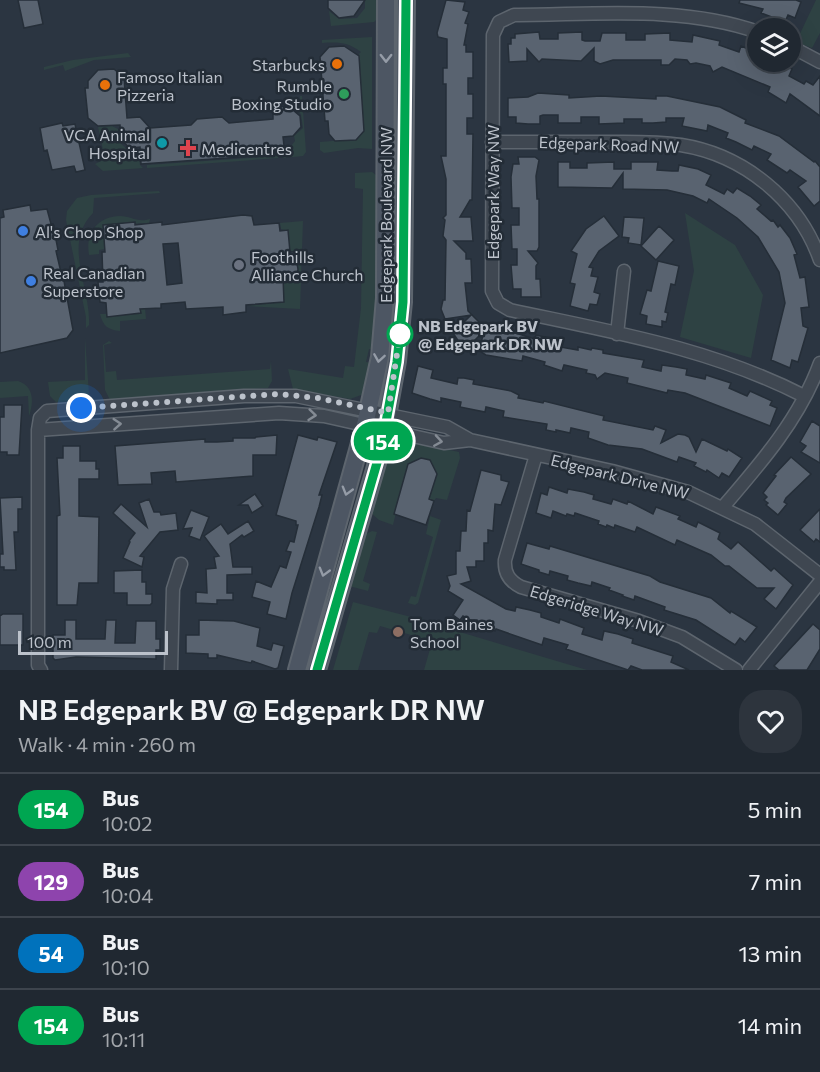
<!DOCTYPE html>
<html lang="en">
<head>
<meta charset="utf-8">
<style>
  body { margin:0; font-family:Commissioner,sans-serif; background:#2d343d; color:#f1f3f6; height:100vh; display:flex; flex-direction:column; font-size:22px; white-space:nowrap }
  * { box-sizing:border-box; margin:0 }
  p { font-size:20px; color:#a2a6ab }
  .icon { flex:none; width:33px; height:33px; fill:none; stroke:currentColor; stroke-width:2; stroke-linecap:round; stroke-linejoin:round }
  .map { position:relative; height:670px; overflow:hidden }
  .details { display:flex; flex-direction:column; background:#202831; flex:1 }
  .details>* { flex:none }
  .badge { padding:0 12px; border-radius:20px; font-size:21px; line-height:39px }
  .tools { position:absolute; left:747px; top:18px; display:grid; gap:12px }
  .tools a { display:grid; place-items:center; width:54px; height:54px; border-radius:50%; background:#202831; box-shadow:0 6px 24px #0002,0 0 0 2px #3d444d; font-size:30px }
  .scale { position:absolute; left:18px; bottom:15px; width:150px; box-sizing:border-box; padding-left:6px; border:3px solid #bcc2cb; border-top:0; font-size:16px; line-height:21px; white-space:nowrap; color:#bcc2cb; -webkit-text-stroke:4px #232c36; paint-order:stroke }
  .you { position:absolute; width:30px; height:30px; margin:-15px; border:4px solid #fff; border-radius:50%; background:#1a73e8; box-shadow:0 0 0 9px #1a73e833 }
  .map>.badge { position:absolute; translate:-50% -50%; box-shadow:0 0 0 3px #fff }
  .round { display:grid; place-items:center; flex:none; width:63px; height:63px; border-radius:24px; background:#2d343d }
  .headline { display:flex; align-items:center; justify-content:space-between; height:102px; padding:0 18px }
  h1 { font-size:28px; font-weight:600; line-height:45px }
  ul { padding:0; list-style:none }
  li { display:flex; align-items:center; gap:18px; height:72px; padding:0 18px; border-top:2px solid #3d444d }
  li div { flex:1 }
  li b { display:block; font-size:22px }
  li em { font-style:normal }
  li .badge { min-width:66px; font-weight:700; text-align:center }
  .map>svg:first-child { display:block }
  .green { fill:#2e4243 }
  .building { fill:#596370; stroke:#252e38; stroke-width:1.5; fill-rule:evenodd }
  .lines { fill:none; stroke-linecap:round; stroke-linejoin:round }
  .street-casing { stroke:#5d656e; stroke-width:15 }
  .secondary-casing { stroke:#5d656e; stroke-width:20 }
  .street { stroke:#3f4751; stroke-width:12 }
  .secondary { stroke:#4d5663; stroke-width:16 }
  .oneway { stroke:#959ca7 }
  .oneway2 { stroke:#848b94 }
  .line-casing { stroke:#fff; stroke-width:14 }
  .line { stroke:#00a651; stroke-width:9 }
  .walk { stroke:#bcc2cb; stroke-width:6; stroke-dasharray:0 10.8 }
  .food-dot { fill:#e8710a; stroke:#232c36; stroke-width:2 }
  .leisure-dot { fill:#2e9e5b; stroke:#232c36; stroke-width:2 }
  .culture-dot { fill:#0f9aa8; stroke:#232c36; stroke-width:2 }
  .health-dot { fill:#e0444e; stroke:#232c36; stroke-width:2 }
  .shop-dot { fill:#3f7fe0; stroke:#232c36; stroke-width:2 }
  .worship-dot { fill:#6b7280; stroke:#232c36; stroke-width:2 }
  .stop-dot { fill:#fff; stroke:#00a651; stroke-width:3 }
  .education-dot { fill:#8d6e63; stroke:#232c36; stroke-width:2 }
  .labels { text-anchor:middle; dominant-baseline:central; stroke-width:5; stroke-linejoin:round; paint-order:stroke }
  .poi-label { font-size:16px; fill:#bcc2cb; stroke:#232c36; text-anchor:start }
  .street-label { font-size:16px; fill:#bcc2cb; stroke:#232c36 }
  .stop-label { font-size:16px; font-weight:bold; fill:#bcc2cb; stroke:#232c36; text-anchor:start }
</style>
</head>
<body>
<div class="map">
<svg width="820" height="670" viewBox="0 0 820 670">
  <rect width="100%" height="100%" fill="#2b3541"/>
  <path class="green" d="M365,0H380V16L374,22L331,26L329,11L339,19L357,18L365,8Z
    M816,0H820V33L812,48L796,42Z
    M372,37V149L358,148L324,153L320,150V142L356,139L364,130L359,54L361,52C347,42 339,42 322,43V40Z
    M128,53L131,57L94,60L65,71L63,65L44,70V67L73,60Z
    M300,96H302L306,152L303,156L283,158L284,146H291L295,141L294,136L303,128L301,114L290,106L300,105Z
    M112,126L118,129L119,142L128,150H138L140,165L143,168L103,171L95,164L105,159L98,127Z
    M278,156V158L147,168V165Z
    M372,172L380,178V278L374,349H369L366,362L373,363L364,394L350,399L293,389L288,369L343,378L345,366L354,367L361,308L363,189L355,188V173Z
    M159,191L160,193L94,198L93,213C62,244 91,287 89,325L86,328V317L66,220L67,211L77,198L91,195Z
    M685,213L735,245L763,295L751,358L680,337L694,271Z
    M120,216C131,216 137,223 150,219L149,223L103,225L105,249L99,250V254L89,255C85,232 98,217 120,216Z
    M303,221L301,278L285,280V277L297,268L295,252L281,253L289,243L288,231L281,229L280,223Z
    M301,281L300,309L246,306L284,302L283,283Z
    M145,308L146,319L120,321V331C108,330 103,326 100,314H107V317L140,313V309Z
    M85,338L89,394L85,401L56,402L50,396L48,382L85,380Z
    M109,341L112,343L104,345L106,372L116,371L117,380L270,369L271,361L272,381L268,388L110,400L105,390L103,345Z
    M18,381C34,386 34,402 29,416L28,396L0,398V382Z
    M407,441L459,452L460,458L447,500L436,498L434,501L429,499L437,474L430,461L421,458L408,464L393,525L379,520L371,513L388,452L398,442Z
    M430,516L441,520L418,603L415,605L408,603L411,596L416,597L433,537L426,534Z
    M372,531L377,532L363,581L370,584L368,591L349,586L364,535Z
    M353,602L419,619L422,617L423,621L587,670H424L430,649L423,647L425,639L380,626L377,633L369,632L358,670H333Z"/>
  <path class="building" d="M18,0H38L43,24L24,28Z
    M328,0H365L354,16L339,18L328,8Z
    M446,0L465,2L463,10L469,12L465,23L468,24L464,45H466V52H473V78H468V94H473V118H467V134H473L472,200H470L460,217H471L473,241H454L466,253V259H471L472,283H465L468,311L486,329L508,334L509,331L535,339L536,335L561,341L560,347L578,350V347L591,350L592,348L603,350V353L644,360L642,367L661,371L662,365L676,367L687,369L686,375L705,379L706,375L731,383L729,388L747,396L750,391L772,401L770,405L777,408L770,426L685,393L668,390L667,393L627,383L628,378L605,373L597,379L595,375L586,373L587,370L564,365L562,371L544,365L545,362L523,356L522,361L486,355L479,351L484,331L466,349L459,342L453,333L471,315L445,319L441,309L443,300H445L446,240L443,236L445,220L443,218L446,215V179L441,156H446V84H443V68H447V39L438,37L437,33Z
    M740,0H796L801,2L795,18L788,15L785,22L761,13L763,9L739,3Z
    M539,32L540,39H558V33L582,32V40L585,41H600L602,33H626V40H645V34L670,33V40L692,42L693,35L720,41L719,45L739,52L741,46L758,53V62H762V64L778,69L781,64L792,69L789,76L804,84L806,81L813,85L820,76V116L790,94L786,103L768,92L770,87L722,67L713,72L710,66L696,63L690,64L687,60L675,59L669,65H661V60H613L600,64L594,61V48L581,61L542,59L539,62L527,49V61L509,62L508,44H511V38H515V34Z
    M344,46L359,56L364,131L356,140L335,141L329,134L328,121H325L320,57L329,47Z
    M114,69L124,78L127,118L140,117L150,128L191,125L197,119L222,117L229,123L273,119V113L279,107L288,106L300,116L301,127L293,136L283,137L285,154L141,164L140,147L130,148L121,140L120,125L98,126L88,118L85,88H88V81L98,70Z
    M538,93L569,95V98L601,96L656,99V96H667L720,107L746,120L745,123L779,136L814,162L815,161L820,167V201L814,206L798,187L806,181L790,170L787,173L767,160L771,154L754,146L752,150L736,142L726,138L728,133L708,125L707,131L682,126L684,118H666V122L653,123H642V119H624V123L599,124V117H581V123H558V115H543L540,116V124H528L516,123V117H508V98L528,97Z
    M62,123L63,126L75,124L85,170L76,172L74,166L52,170L47,150L44,151L40,128Z
    M518,157H535L539,160L536,176L537,199H539V247L537,251H528L538,263L536,266V279H540L541,297H521V289H513L511,265H517V249H512L511,225H519V208H512L511,177L513,164H519Z
    M558,162H570V168H587V163L614,162V169H631V162H658L657,170L672,171H678L679,165L698,169L711,175L706,185L724,194L727,189L733,193L737,188L750,196L761,205L757,209L771,221L773,220L778,227L780,225L790,238L797,254L794,255L800,278L805,277L809,307L801,308L803,326L808,328L798,362L792,360L790,368L771,360L785,303L779,272L758,237L737,218L709,199L707,203L693,196L667,190L623,189V173L612,188L558,187Z
    M30,205L31,211L47,209L51,224H53L58,250L56,251L63,281H64L73,330L67,338L0,353V218L4,217L3,210Z
    M243,215L252,216L254,225L279,223L280,231L288,230L290,252H295L298,269L297,276L283,277L284,302L246,305V312L223,315V307L186,309L185,302L161,304V308L140,309L141,313L107,317L106,303L100,302L98,282H103L102,252H105L103,225L135,222V225L162,222V225ZM178,243L182,283L167,285L163,244Z
    M604,216L619,236L599,251L589,267L593,268L591,276L598,277L594,292L600,294L597,305L590,304L588,311L570,306L575,284L570,283L577,254L571,251L586,229Z
    M624,217L644,218L641,245L628,243L629,238L622,237Z
    M659,226L674,240L656,260L641,246Z
    M658,261L679,266L675,285L671,284L665,312L668,313L666,322L662,321V327L646,324L647,316L640,314L647,290L651,291Z
    M418,366L433,370L431,378L457,384L458,378H464L474,380L473,384L511,391L519,395L518,398L543,403L544,401L604,416L603,420L653,430L655,426L666,430L661,443L678,434L685,435L689,437L696,452L702,439L727,451L728,449L742,458L729,477L722,473L719,478L707,470L706,472L694,466L696,463L679,457L677,462L642,449L608,445L588,438L589,432L571,428L570,433L556,430V432L546,430L547,424L503,417L504,411L486,407L485,412L460,407L461,402L441,398V402L430,399L412,393Z
    M4,405H22L19,455H7V452H0V417H4Z
    M812,421L820,426V463L801,452L806,446L800,442Z
    M277,435L276,455H253V476L176,482L175,471L151,473L152,484L118,485L115,446L205,439V442H217L233,441V438H255L256,437Z
    M298,435L317,440L318,437L337,442L319,495H322L319,507L292,593L286,619L267,614L270,602L252,597L256,581L271,587L280,566L286,568L291,552L286,551L290,541L294,542L298,525H296V521L276,515Z
    M63,446H80V461H96V469H99V479H79V516L99,517L98,583H79L77,605H57V516L60,515L57,458H63Z
    M791,457L811,474L786,498L784,502L787,504L778,515L766,505L768,503L764,500L767,497L763,493L776,476L774,475Z
    M421,458L430,460L437,474L429,499L434,501L426,525L394,514L408,464Z
    M481,470L501,475V480L509,482L501,505L495,504L493,531L488,530V543H484V561H476V567H467L471,581L461,584L506,609L515,611L516,607L530,610L541,613V617L559,623L560,619L584,628L582,634L602,640L604,631L618,634L633,639L632,643L673,656L671,662L689,670H642L631,666L628,670L566,649L568,645L544,638L542,645L496,629L495,631L490,628L487,630L477,620H470L463,616L460,620L453,615L463,600L448,591L450,586L447,576L456,574V551H460L461,531H466L467,510L470,511Z
    M549,487L567,493L568,489L584,492L594,495L593,499L611,504L613,499L627,504L628,501L653,514L656,507L680,516L678,519L696,527L698,522L720,533L718,539L731,549L738,542L771,571L774,568L793,585L776,609L764,599L774,588H757L729,566H725L711,555L677,540L675,545L637,527L635,532L615,525L614,528L607,525L606,527L598,524L599,521L575,513L574,516L567,514L566,516L553,511L551,518L536,513L541,493L547,495Z
    M255,494L263,506L252,513L248,505H239Z
    M22,497V509H18V532H14L16,570H4V567H0V554H3L0,498Z
    M149,499L154,512H160L161,515L176,513L178,530L160,532L140,556L144,557L142,567L123,558L130,542L129,541L135,533L113,513L121,504L147,527L139,503Z
    M820,509V542L816,539L814,542L800,530Z
    M191,510L209,517L200,540L189,536L192,528L183,529Z
    M248,521L254,531L244,537L242,535L230,544L233,567H252V574L227,575V593H233V600H217V604L196,603V592L207,593L206,569L216,568L214,557L219,556L204,536L221,524L228,534Z
    M527,543L549,549L550,546L650,576L660,582L711,598L730,613L731,611L757,627L745,642L740,638L735,645L696,620L664,610L665,607L635,596L634,600L622,596L623,595L609,590L610,588L592,582L591,586L578,583L567,580L568,576L550,571L549,575L539,572V570L521,564Z
    M142,570V582H146V594H152V603L150,605H127V593H114V571Z
    M3,614H23V645H0V616Z
    M65,620H76V639H105L106,620H116L115,643H135L136,621H156V639H160V650H156V659L76,657L55,660L53,658V635H65Z
    M199,620L234,621L260,628L257,646L271,650L273,643L284,646L278,668L275,669L252,661L251,663L217,655V658H208V654L186,653V635H199Z
    M813,624L820,630V649L807,670H779L774,666Z"/>
  <g class="lines">
    <g class="street-casing">
      <path id="street" d="M758,32C681,5 594,15 514,15L499,22L493,35L492,291L498,303L510,310C612,332 710,348 804,396
        M790,46L820,62
        M492,142C529,142 566,142 603,142C629,142 655,141 681,145C744,155 799,200 820,260
        M617,334L624,271
        M38,430L279,413L324,416L444,443L470,440L612,471L688,492L755,524L820,575
        M536,455L505,560C504,573 509,581 521,587L639,621L682,637L736,670
        M723,507C761,463 800,418 820,363
        M41,670L38,665V430L40,418L47,411L244,396H296L447,427L470,440
        M171,670L173,589L181,564
        M749,670L820,582"/>
    </g>
    <g class="secondary-casing">
      <path id="secondary" d="M297,670L365,425L380,357L385,298L386,0
        M317,670L381,449L397,361L403,302L406,0"/>
    </g>
    <use href="#street" class="street"/>
    <use href="#secondary" class="secondary"/>
  </g>
  <defs><path id="oneway-chevron" d="M-2-3.5L2.5 0L-2 3.5" fill="none" stroke-width="1.6" stroke-linecap="round" stroke-linejoin="round" transform="scale(1.5)"/></defs>
  <g class="oneway">
    <use href="#oneway-chevron" transform="translate(386 58) rotate(90)"/>
    <use href="#oneway-chevron" transform="translate(379 358) rotate(99)"/>
    <use href="#oneway-chevron" transform="translate(347 491) rotate(106)"/>
    <use href="#oneway-chevron" transform="translate(324 572) rotate(106)"/>
  </g>
  <g class="oneway2">
    <use href="#oneway-chevron" transform="translate(312 415) rotate(6)"/>
    <use href="#oneway-chevron" transform="translate(117 424) rotate(-4)"/>
    <use href="#oneway-chevron" transform="translate(438 441) rotate(9)"/>
  </g>
  <g class="lines">
    <g class="line-casing">
      <path id="line" d="M317,670L381,449L397,362L403,302L406,0"/>
    </g>
    <use href="#line" class="line"/>
    <path class="walk" d="M81,408L279,394L318,398L388,413L400,334"/>
  </g>
  <g class="food-dot">
    <circle cx="337" cy="64" r="6"/>
    <circle cx="105" cy="85" r="6"/>
  </g>
  <circle class="leisure-dot" cx="344" cy="94" r="6"/>
  <circle class="culture-dot" cx="162" cy="143" r="6"/>
  <path class="health-dot" d="M185 139h6v6h6v6h-6v6h-6v-6h-6v-6h6z"/>
  <g class="shop-dot">
    <circle cx="23" cy="231" r="6"/>
    <circle cx="31" cy="281" r="6"/>
  </g>
  <circle class="worship-dot" cx="239" cy="265" r="6"/>
  <circle class="stop-dot" cx="400" cy="334" r="12"/>
  <circle class="education-dot" cx="398" cy="632" r="6"/>
  <g class="labels">
    <g class="poi-label">
      <text x="325" y="64" text-anchor="end">Starbucks</text>
      <text x="117" y="76">Famoso Italian<tspan x="117" dy="18">Pizzeria</tspan></text>
      <text x="332" y="85" text-anchor="end">Rumble<tspan x="332" dy="18">Boxing Studio</tspan></text>
      <text x="150" y="134" text-anchor="end">VCA Animal<tspan x="150" dy="18">Hospital</tspan></text>
      <text x="201" y="148">Medicentres</text>
      <text x="35" y="231">Al's Chop Shop</text>
      <text x="251" y="256">Foothills<tspan x="251" dy="18">Alliance Church</tspan></text>
      <text x="43" y="272">Real Canadian<tspan x="43" dy="18">Superstore</tspan></text>
      <text x="410" y="623">Tom Baines<tspan x="410" dy="18">School</tspan></text>
    </g>
    <g class="street-label">
      <text transform="translate(609 144) rotate(2)">Edgepark Road NW</text>
      <text transform="translate(492 192) rotate(-90)">Edgepark Way NW</text>
      <text transform="translate(385 215) rotate(-90)">Edgepark Boulevard NW</text>
      <text transform="translate(620 476) rotate(14)">Edgepark Drive NW</text>
      <text transform="translate(597 610) rotate(17)">Edgeridge Way NW</text>
    </g>
    <g class="stop-label">
      <text x="418" y="325">NB Edgepark BV<tspan x="418" dy="18">@ Edgepark DR NW</tspan></text>
    </g>
  </g>
</svg>
<div class="tools">
<a><svg class="icon" aria-label="layers" viewBox="0 0 24 24"><path d="M12 4l9 5-9 5-9-5zM3 14l9 5 9-5"/></svg></a>
</div>
<div class="scale">100 m</div>
<div class="you" style="left:81px;top:408px"></div>
<b class="badge" style="left:383px;top:441px;background:#00a651;color:#fff">154</b>
</div>
<section class="details">
<div class="headline"><div><h1>NB Edgepark BV @ Edgepark DR NW</h1><p>Walk · 4 min · 260 m</p></div><a class="round"><svg class="icon" aria-label="heart" viewBox="0 0 24 24"><path d="M12 20l-8-8c-3-5 5-10 8-4 3-6 11-1 8 4z"/></svg></a></div>
<ul>
<li><span class="badge" style="background:#00a651;color:#fff">154</span><div><b>Bus</b><p>10:02</p></div><em>5 min</em></li>
<li><span class="badge" style="background:#8e44ad;color:#fff">129</span><div><b>Bus</b><p>10:04</p></div><em>7 min</em></li>
<li><span class="badge" style="background:#0072bc;color:#fff">54</span><div><b>Bus</b><p>10:10</p></div><em>13 min</em></li>
<li><span class="badge" style="background:#00a651;color:#fff">154</span><div><b>Bus</b><p>10:11</p></div><em>14 min</em></li>
</ul>
</section>
</body>
</html>
